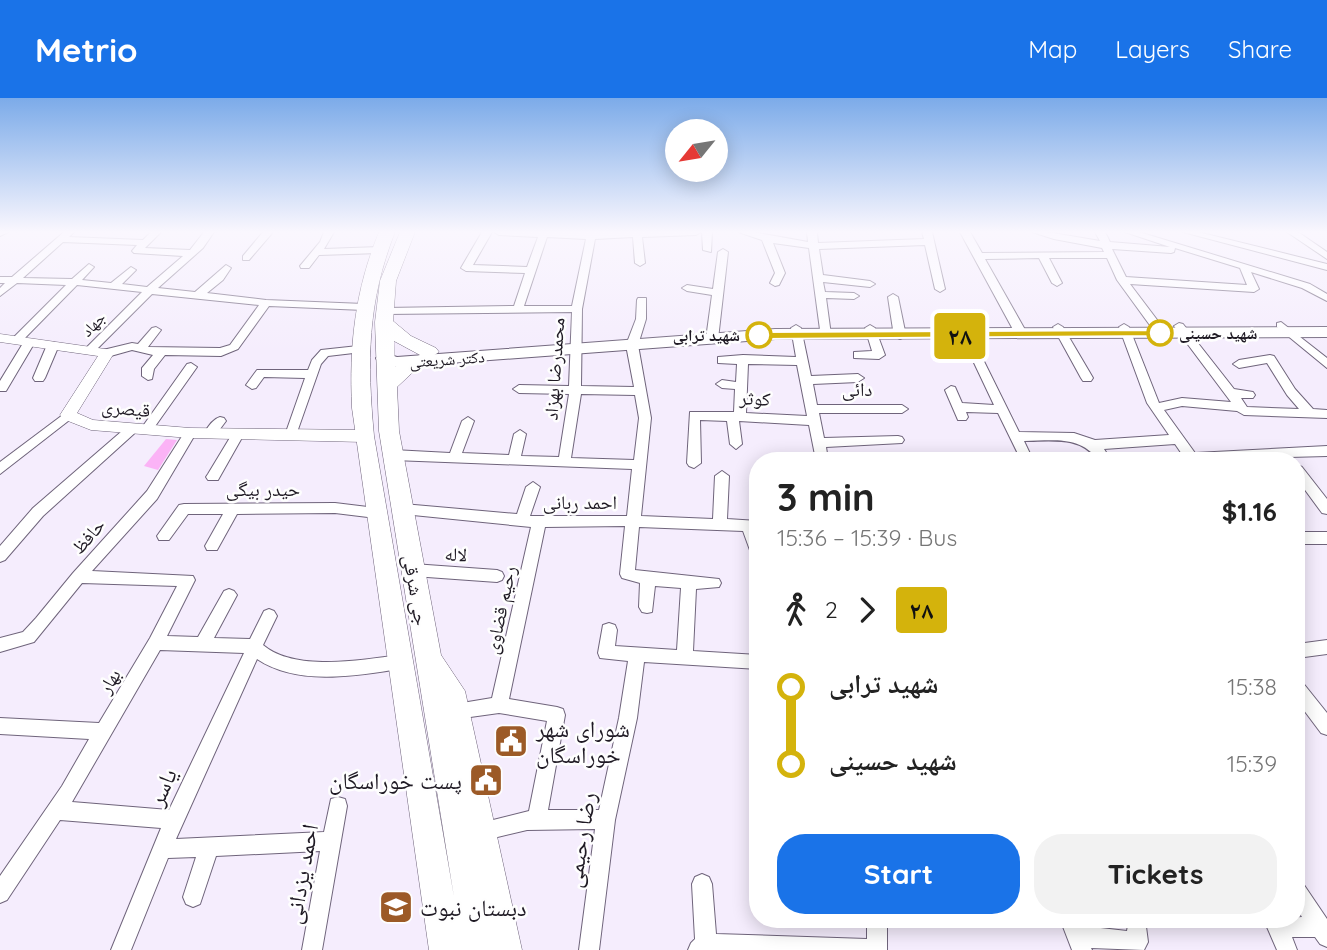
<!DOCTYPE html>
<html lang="en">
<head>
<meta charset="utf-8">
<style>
  body { margin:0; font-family:Quicksand,"Noto Naskh Arabic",sans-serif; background:#f2f2f2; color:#222; height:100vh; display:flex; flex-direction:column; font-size:26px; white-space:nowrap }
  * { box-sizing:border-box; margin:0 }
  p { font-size:23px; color:#767676 }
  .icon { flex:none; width:38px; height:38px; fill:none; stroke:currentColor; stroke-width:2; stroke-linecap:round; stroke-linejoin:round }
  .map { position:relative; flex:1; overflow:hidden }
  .sheet { position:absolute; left:749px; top:354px; width:556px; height:476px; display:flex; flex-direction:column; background:#fff; border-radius:28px; box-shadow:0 4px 18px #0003 }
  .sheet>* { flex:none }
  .badge { padding:0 14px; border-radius:5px; font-size:24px; line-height:46px }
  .needle { width:46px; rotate:240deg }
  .tools { position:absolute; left:665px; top:21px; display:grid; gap:14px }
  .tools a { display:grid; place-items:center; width:63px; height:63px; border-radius:50%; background:#fff; box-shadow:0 4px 18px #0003; font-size:35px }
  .map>.badge { position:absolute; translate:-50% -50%; box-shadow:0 0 0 4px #fff }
  .legs { display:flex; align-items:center; gap:10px; height:77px; padding:0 28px; font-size:23px }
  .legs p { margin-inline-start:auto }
  .head { display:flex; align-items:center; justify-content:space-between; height:119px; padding:0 28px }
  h1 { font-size:38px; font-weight:700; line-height:52px }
  .action { display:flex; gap:14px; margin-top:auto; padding:14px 28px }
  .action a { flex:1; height:80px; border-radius:28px; background:#1a73e8; color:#fff; font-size:28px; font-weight:700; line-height:80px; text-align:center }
  .action a+a { background:#f2f2f2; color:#222 }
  ul { padding:0 28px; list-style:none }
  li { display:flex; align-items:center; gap:24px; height:77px; font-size:26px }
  li i { display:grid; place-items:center; width:10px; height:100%; margin:0 9px; background:currentColor }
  li i::after { content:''; width:18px; height:18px; margin:-9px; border:5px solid; border-radius:50%; background:#fff }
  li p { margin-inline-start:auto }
  li:first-child i { background:linear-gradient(#0000 50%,currentColor 0) }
  li:last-child i { background:linear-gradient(currentColor 50%,#0000 0) }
  header { display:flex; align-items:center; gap:42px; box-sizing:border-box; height:98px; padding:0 35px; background:#1a73e8; color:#fff }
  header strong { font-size:33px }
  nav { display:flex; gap:38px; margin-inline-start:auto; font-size:24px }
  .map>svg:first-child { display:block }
  .building { fill:#fbb3f6 }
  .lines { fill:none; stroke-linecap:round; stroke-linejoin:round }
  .minor-casing { stroke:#6f647b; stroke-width:2 }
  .tertiary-casing { stroke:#6f647b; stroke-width:1 }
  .secondary-casing { stroke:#6f647b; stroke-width:2 }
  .primary-casing { stroke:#6f647b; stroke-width:1 }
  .minor { fill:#fff; fill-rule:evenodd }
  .tertiary { fill:#fff; fill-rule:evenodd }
  .secondary { fill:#fff; fill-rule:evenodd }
  .primary { fill:#fff; fill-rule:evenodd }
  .line-1 { fill:#d4b30c; stroke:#fff; stroke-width:2 }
  .stop-1-dot { fill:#fff; stroke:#d4b30c; stroke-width:3.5 }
  .labels { text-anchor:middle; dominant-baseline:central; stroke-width:5; stroke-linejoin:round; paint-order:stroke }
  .far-street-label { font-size:16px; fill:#1f1a24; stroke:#fefefe }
  .far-stop-label { font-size:16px; font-weight:bold; fill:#1f1a24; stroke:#fefefe; text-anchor:start }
  .street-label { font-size:19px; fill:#1f1a24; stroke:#fefefe }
  .near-poi-label { font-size:23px; fill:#1f1a24; stroke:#fefefe; text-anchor:start }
  .near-street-label { font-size:23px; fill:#1f1a24; stroke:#fefefe }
</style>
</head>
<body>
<header>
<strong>Metrio</strong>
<nav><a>Map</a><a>Layers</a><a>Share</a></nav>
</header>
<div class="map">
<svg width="1327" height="852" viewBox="0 0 1327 852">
  <rect width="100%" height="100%" fill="#f5edfd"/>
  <path class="building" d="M166,341L177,342L158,372L144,368Z"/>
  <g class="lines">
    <g class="minor-casing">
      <path id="minor" d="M64,134H74L69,139L143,142L151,134H161L145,150L190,152L204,134H214L203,150L158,190L195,194L226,167L231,170L223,182L207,195L266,202L364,206L369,209L364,212L269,208L238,251L221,258L165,257L154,271L152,281L148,282L142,278V270L153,257L132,252L107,259L101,255L103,252L132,245L138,246L152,230L156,229L161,232L148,249L220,250L230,247L259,207L152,196L93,255H85V251L142,194L77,187L21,244H13V240L66,187L17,185L0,198V190L5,185H0V179H12ZM63,144L137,147L132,153L134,155L183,158L147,189L122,186L136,172L131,169L111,185L82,182L94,169L89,166L72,181L23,180Z
        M263,134H273L249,162H243V158Z
        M324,134H334L324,151L379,149L384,152L379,155L319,157L309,170H301L300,168L320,144Z
        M482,134H492L473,167L527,169L538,139L499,137L494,134H701L696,137L642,139L645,165L640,168L635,165L633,139L595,141L582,211L581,288L634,289L626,247L636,221L637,202L638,200H646V221L638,247L651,320L641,418L713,421L715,378L722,373L729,378L727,421L758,423L756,457L751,455L743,433L639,429L635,472L719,481L721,485L719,489L696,491L693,553L758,557V571L644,564L637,620L615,722L599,852H579L595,731L527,732L481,743L474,741L472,734L474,727L481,725L529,713L547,623L499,615L456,621L450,619L448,613L450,607L492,600L531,429L403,416L396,411L403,406L517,416L526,389L533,384L540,389L530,418H627L632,371L393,362L387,357L393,352L450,355L462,323L468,319L474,323L462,355L509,357L514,336L520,332L526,336L521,358L559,359L569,296L519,295L513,291L519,287L569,288L572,214L385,216L380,213L385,210L514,208L525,175L466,173L461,170ZM547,139L586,141L572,208H524ZM581,296L635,297L639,320L634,362L571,360ZM625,428L620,476L622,480L640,485L639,509L642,514L647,515L652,514L655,488L681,490L677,552L615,548L617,532L615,527L609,525L603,527L598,555L600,560L628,563L619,620L599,712H548L565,617L563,611L557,609L509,601L545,429Z
        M702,134H712L711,154L703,152Z
        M738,134H753L808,144L807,134H817L818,145L924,141L922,134H932L945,191L940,194L935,191L925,147L819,151L823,177L870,183L875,186L870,189L823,184L825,194L854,195L859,198L854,201L826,200L831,237L829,239H821L809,150L773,145L785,175L779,187L775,188L770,185L775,175L762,142Z
        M960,134H970L982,155L1104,154L1102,150L1054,141L1032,134H1047L1100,143L1095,134H1105L1110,144L1170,149L1125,134H1139L1310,186L1327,196V203L1302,190L1251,174L1259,191L1254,194L1130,186L1167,235L1161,238L1157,237L1117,182L1107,160H1049L1062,185L1057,188L1052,185L1039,160L985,161L1028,237L1022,240L1016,237ZM1175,150L1240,170L1247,187L1126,179L1112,151L1171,155L1174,154Z
        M1183,134H1198L1327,166V172Z
        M1287,134H1298L1327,154V161Z
        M723,151L728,154L718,241L712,244L706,241L712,197L687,193L682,190L687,187L713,191L718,154Z
        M893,196L898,199L906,238L900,241L894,238L888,199Z
        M1281,224L1327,260V270L1277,229V225Z
        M1179,225L1183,226L1234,291L1253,294L1255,297L1253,300H1241L1247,309L1299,311L1287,297L1267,265L1239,270L1233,266L1239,262L1270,257L1274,258L1295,291L1313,311L1327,312V320L1244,317L1237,313L1182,308L1164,312L1195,355L1327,348V358L1186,362L1175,346L1104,351L1111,362H1098C1080,337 1052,343 1024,343L1033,362H1021L998,315L966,314L968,319L966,322H958L945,292L951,288L955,289L962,305L994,307L958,231L963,228L968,231L1019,334L1074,335L1095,342L1169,337L1147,305L1119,229L1124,226L1129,229L1159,305L1182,300L1231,304L1174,228Z
        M1058,226L1063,229L1093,280L1091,283H1083L1081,280L1053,229Z
        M796,227L801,230L811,278L858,276L864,280L858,284L813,286L817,307H902L908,311L902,315H819L824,340L898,338L902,339L904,342L902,345L826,349L828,362H816L809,327L739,323L742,346L736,351L730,346L727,323L700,322L701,365L694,370L689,368L687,365L690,314H734L735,291L722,290L716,286L722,282L736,284L737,266L718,265V259L743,257L796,259L791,230ZM748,266L797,267L807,318L746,315Z
        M870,227L875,230L885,257L879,261L854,260V254L872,253L865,230Z
        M29,241L35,244L6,293H0V283L25,242Z
        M53,244L59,247L45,280L43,283H35L33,280L47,247Z
        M358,248L364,252L362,254L328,258L321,266L295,340H287L285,337L305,280L264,279L256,290L252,291L246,287L257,272H308L312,262L321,252Z
        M191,265L197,269L151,334H143L141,331L143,328L187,266Z
        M68,313L74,317L72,320L0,376V364Z
        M220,319L224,320L226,323L214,339H206L204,336C207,330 213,321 220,319Z
        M133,326L137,327L139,330L137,333L43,418L5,462L0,464V448L33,410L129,327Z
        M190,331L196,335L157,401L92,473L193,478L195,482L167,538L198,539L224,493L229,491L234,493L237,497L214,540L250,541L264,513L269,511L274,513L277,518L263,547C295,574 361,562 399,557L405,559L407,564L405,569L399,571C355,578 297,588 257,561L176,741L324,734L331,701L338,699L345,701L347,708L322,852H302L320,753L216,758L200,806L193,809L186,806L183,799L196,759L168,760L131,852H111L161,730L60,722L7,802L0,805V778L62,688L89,641L0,636V620L99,625L150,540L177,488L82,485L34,544L0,554V540L23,534L36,520L73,475L147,393L186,332ZM160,552L244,555L169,712L72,704Z
        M238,332L244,336L218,382H208L206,379L208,376L234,333Z
        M1297,367L1302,369L1327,401V416L1322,415L1297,381Z
        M335,405L376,410L383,415L376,420L335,415L237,416L217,452H207L205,448L223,416H188L169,442H159L157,438L179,407L184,406Z
        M1297,434H1327V446H1297Z
        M413,466L497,472L502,474L504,478L502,482L497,484L413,478L408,476L406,472L408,468Z
        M1327,542V556L1297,560V546Z
        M1297,582L1303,585L1327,615V637L1321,635L1297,603Z
        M702,776L709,779L712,786L716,836L867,841V821H887V852H688L691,845L695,841L692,786L695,779Z
        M1297,784L1304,787L1327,821V849L1320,846L1315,839H1292L1297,852H1277L1267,829L1272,821L1302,819L1297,811Z
        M1060,821H1080L1083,828L1127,833L1129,821H1145L1148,844L1144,852L1091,850L1092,852H1072Z"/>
    </g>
    <g class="tertiary-casing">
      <path id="tertiary" d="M0,236L112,252L114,255L77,315L93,322L190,330L364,332L372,338L364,344L190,340L91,332L63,321L60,317L98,258L0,244Z"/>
    </g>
    <g class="secondary-casing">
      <path id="secondary" d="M0,134H8L0,138Z
        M1327,229V239L775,241L396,269L378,264L376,260L384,255L397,259L775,231Z"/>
    </g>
    <g class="primary-casing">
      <path id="primary" d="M379,134H395C367,205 367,263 374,338L454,799L379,333L375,224L380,183L400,134H415L396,183L393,223L411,238L436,250L439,254L430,260L429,266L412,275L397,289L399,333L441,557L465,593L522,852H429L352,310C349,247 355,192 379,134ZM394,243L420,257L395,269Z"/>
    </g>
    <use href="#minor" class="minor"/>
    <use href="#tertiary" class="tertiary"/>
    <use href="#secondary" class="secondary"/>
    <use href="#primary" class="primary"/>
  </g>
  <linearGradient id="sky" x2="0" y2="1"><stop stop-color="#7cabe9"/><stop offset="0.53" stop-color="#faf7fe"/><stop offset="1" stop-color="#faf7fe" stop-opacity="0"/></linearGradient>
  <rect width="1327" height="253" fill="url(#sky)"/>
  <path class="line-1" d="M1160,232L1164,233V238L759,241L754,237L759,234Z"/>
  <defs>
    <g id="civic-square" transform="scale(1.75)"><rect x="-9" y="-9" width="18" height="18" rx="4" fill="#9c5a27" stroke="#fefefe"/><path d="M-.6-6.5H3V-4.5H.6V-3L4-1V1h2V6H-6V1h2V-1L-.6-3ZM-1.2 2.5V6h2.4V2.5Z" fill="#fff"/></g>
    <g id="school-square" transform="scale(1.75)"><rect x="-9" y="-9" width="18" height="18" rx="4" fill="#9c5a27" stroke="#fefefe"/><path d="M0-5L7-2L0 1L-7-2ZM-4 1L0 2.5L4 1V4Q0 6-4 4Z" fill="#fff"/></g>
  </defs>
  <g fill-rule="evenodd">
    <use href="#civic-square" x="511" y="643"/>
    <use href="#civic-square" x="486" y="682"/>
    <use href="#school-square" x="396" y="809"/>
  </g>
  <g class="stop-1-dot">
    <circle cx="1160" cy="235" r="12"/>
    <circle cx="759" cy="237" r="12"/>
  </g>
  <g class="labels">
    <g class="far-street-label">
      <text transform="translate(93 226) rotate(-46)">جهاد</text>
      <text transform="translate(447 261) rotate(-4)">دکتر شریعتی</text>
    </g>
    <g class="far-stop-label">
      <text x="1179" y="235">شهید حسینی</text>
      <text x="740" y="237" text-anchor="end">شهید ترابی</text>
    </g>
    <g class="street-label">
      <text transform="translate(554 271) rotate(-86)">محمدرضا بهزاد</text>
      <text x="857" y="291">دائی</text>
      <text transform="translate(755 300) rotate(3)">کوثر</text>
      <text transform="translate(126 310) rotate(5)">قیصری</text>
      <text x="263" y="391">حیدر بیگی</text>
      <text x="580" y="404">احمد ربانی</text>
      <text transform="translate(88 438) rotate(-49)">حافظ</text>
      <text transform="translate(456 456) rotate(4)">لاله</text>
      <text transform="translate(416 492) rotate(80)">جی شرقی</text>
      <text transform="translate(500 512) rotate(-78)">رحیم قضاوی</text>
      <text transform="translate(109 583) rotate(-59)">بهار</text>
    </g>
    <g class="near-poi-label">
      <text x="536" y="630">شورای شهر<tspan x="536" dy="26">خوراسگان</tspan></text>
      <text x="462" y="682" text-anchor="end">پست خوراسگان</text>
      <text x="420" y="809">دبستان نبوت</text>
    </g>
    <g class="near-street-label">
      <text transform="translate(162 689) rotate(-66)">یاسر</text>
      <text transform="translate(580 742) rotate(-81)">رضا رحیمی</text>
      <text transform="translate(301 776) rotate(-80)">احمد یزدانی</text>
    </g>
  </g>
</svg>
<div class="tools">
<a><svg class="needle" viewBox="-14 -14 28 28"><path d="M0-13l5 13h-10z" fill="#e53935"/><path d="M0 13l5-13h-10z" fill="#767676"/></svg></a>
</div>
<b class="badge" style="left:960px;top:238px;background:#d4b30c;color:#111">۲۸</b>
<section class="sheet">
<div class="head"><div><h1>3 min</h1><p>15:36 – 15:39 · Bus</p></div><b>$1.16</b></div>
<div class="legs"><svg class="icon" aria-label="walk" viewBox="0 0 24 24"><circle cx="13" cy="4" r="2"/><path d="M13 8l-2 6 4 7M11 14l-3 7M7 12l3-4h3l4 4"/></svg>2<svg class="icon" aria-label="forward" viewBox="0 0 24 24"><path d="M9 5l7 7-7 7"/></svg><b class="badge" style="background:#d4b30c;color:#111">۲۸</b></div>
<ul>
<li><i style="color:#d4b30c"></i><b>شهید ترابی</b><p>15:38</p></li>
<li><i style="color:#d4b30c"></i><b>شهید حسینی</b><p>15:39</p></li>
</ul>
<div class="action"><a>Start</a><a>Tickets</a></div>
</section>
</div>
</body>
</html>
